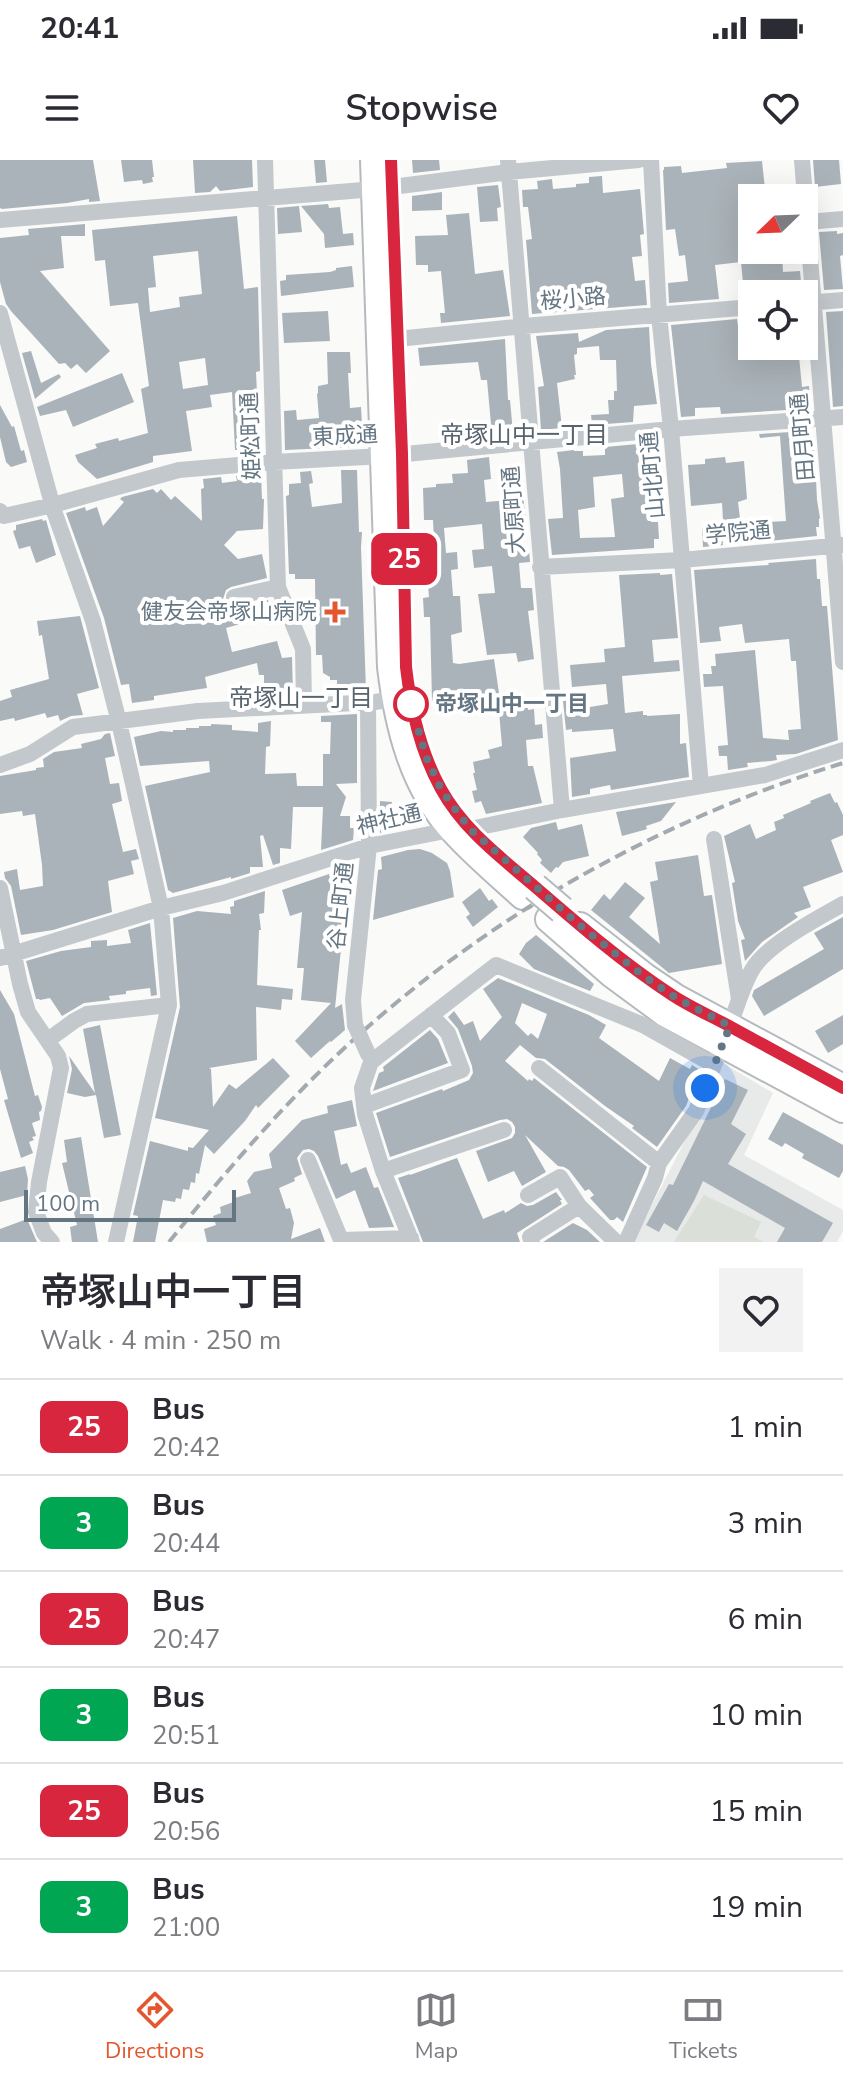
<!DOCTYPE html>
<html lang="en">
<head>
<meta charset="utf-8">
<style>
  body { margin:0; font-family:"Nunito Sans","Noto Sans JP",sans-serif; background:#f2f2f3; color:#2b2b33; height:100vh; display:flex; flex-direction:column; font-size:30px; white-space:nowrap }
  * { box-sizing:border-box; margin:0 }
  p { font-size:26px; color:#7c7c81 }
  .icon { flex:none; width:44px; height:44px; fill:none; stroke:currentColor; stroke-width:2; stroke-linecap:round; stroke-linejoin:round }
  .map { position:relative; height:1082px; overflow:hidden }
  .drawer { display:flex; flex-direction:column; background:#fff; flex:1 }
  .drawer>* { flex:none }
  .badge { padding:0 16px; border-radius:12px; font-size:28px; line-height:52px }
  .needle { width:52px; rotate:247deg }
  .fabs { position:absolute; left:738px; top:24px; display:grid; gap:16px }
  .fabs a { display:grid; place-items:center; width:80px; height:80px; border-radius:0px; background:#fff; box-shadow:0 8px 32px #0002; font-size:40px }
  .scale { position:absolute; left:24px; bottom:20px; width:212px; box-sizing:border-box; padding-left:8px; border:4px solid #657683; border-top:0; font-size:22px; line-height:28px; white-space:nowrap; color:#657683; -webkit-text-stroke:6px #fff; paint-order:stroke }
  .you { position:absolute; width:40px; height:40px; margin:-20px; border:6px solid #fff; border-radius:50%; background:#1a73e8; box-shadow:0 0 0 12px #1a73e833 }
  .map>.badge { position:absolute; translate:-50% -50%; box-shadow:0 0 0 4px #fff }
  .round { display:grid; place-items:center; flex:none; width:84px; height:84px; border-radius:0px; background:#f2f2f3 }
  .headline { display:flex; align-items:center; justify-content:space-between; height:136px; padding:0 40px }
  h1 { font-size:38px; font-weight:600; line-height:60px }
  ul { padding:0; list-style:none }
  li { display:flex; align-items:center; gap:24px; height:96px; padding:0 40px; border-top:2px solid #e1e1e2 }
  li div { flex:1 }
  li b { display:block; font-size:30px }
  li em { font-style:normal }
  li .badge { min-width:88px; font-weight:700; text-align:center }
  .status { display:flex; justify-content:space-between; align-items:center; height:56px; padding:0 40px; background:#fff; direction:ltr }
  .status svg { height:22px; fill:currentColor }
  header { display:flex; justify-content:space-between; align-items:center; height:104px; padding:0 40px; background:#fff; font-size:36px; font-weight:600 }
  .menu { display:flex; justify-content:space-around; align-items:center; height:112px; border-top:2px solid #e1e1e2; background:#fff; font-size:22px; color:#7c7c81 }
  .menu a { display:grid; justify-items:center; gap:4px }
  .menu .active { color:#e4572e }
  .map>svg:first-child { display:block }
  .built { fill:#e8e9e9 }
  .green { fill:#dadfd7 }
  .building { fill:#aab3b9; fill-rule:evenodd }
  .lines { fill:none; stroke-linecap:round; stroke-linejoin:round }
  .primary-casing { stroke:#b5babe; stroke-width:30 }
  .street { stroke:#c3c8cc; stroke-width:16 }
  .primary { stroke:#fff; stroke-width:26 }
  .rail { stroke:#a2aab0; stroke-width:4; stroke-dasharray:12 6; stroke-linecap:butt }
  .primary-bridge-casing { stroke:#b5babe; stroke-width:30; stroke-linecap:butt }
  .street-bridge { stroke:#c3c8cc; stroke-width:16 }
  .primary-bridge { stroke:#fff; stroke-width:26 }
  .line-casing { stroke:#fff; stroke-width:18 }
  .line { stroke:#d7263d; stroke-width:12 }
  .walk { stroke:#657683; stroke-width:8; stroke-dasharray:0 14.4 }
  .poi-dot { fill:#e4572e; stroke:#fff; stroke-width:3 }
  .stop-dot { fill:#fff; stroke:#d7263d; stroke-width:4 }
  .labels { text-anchor:middle; dominant-baseline:central; stroke-width:8; stroke-linejoin:round; paint-order:stroke }
  .street-label { font-size:22px; fill:#657683; stroke:#fff }
  .poi-label { font-size:22px; fill:#657683; stroke:#fff; text-anchor:end }
  .stop-label { font-size:22px; font-weight:bold; fill:#657683; stroke:#fff; text-anchor:start }
  .neighbourhood-label { font-size:24px; fill:#57646e; stroke:#fff }
</style>
</head>
<body>
<div class="status"><b>20:41</b><svg viewBox="0 0 49 12"><path d="M0 12V9h3v3zM5 12V6h3v6zM10 12V3h3v9zM15 12V0h3v12zM26 1h20v11H26zM47 4h2v5h-2z"/></svg></div>
<header><svg class="icon" aria-label="menu" viewBox="0 0 24 24"><path d="M4 6h16M4 12h16M4 18h16"/></svg>Stopwise<svg class="icon" aria-label="heart" viewBox="0 0 24 24"><path d="M12 20l-8-8c-3-5 5-10 8-4 3-6 11-1 8 4z"/></svg></header>
<div class="map">
<svg width="843" height="1082" viewBox="0 0 843 1082">
  <rect width="100%" height="100%" fill="#fafaf8"/>
  <path class="built" d="M721,902L773,933L744,995L843,1050V1071L837,1082H633L713,926Z"/>
  <path class="green" d="M704,1035L761,1062L754,1077L764,1082H674Z"/>
  <path class="building" d="M0,0H93L100,41L89,42V39L67,43L2,49L0,48Z
    M121,0H152L154,17H152L153,22L143,24L142,20L124,22Z
    M193,0H252L253,27L220,31L216,26L210,32L195,33Z
    M314,0H325L327,22L316,23Z
    M412,0H439L440,10L413,13Z
    M813,0H839L841,24L815,27Z
    M762,1L766,38H752V90H782L783,112L800,111L802,132L800,134H744L741,102L715,105L719,139L669,143L668,123L688,121L685,95L679,96L675,69L666,70L663,10H664V7L681,6L682,13L727,8L726,3Z
    M602,16L603,33L640,29L644,74L640,75L642,96L632,97L635,121L645,120L647,145L532,154L526,80L532,79L528,47H523L522,30L538,29L537,21L552,19L553,29L576,27V24L589,23V17Z
    M498,25L501,47L497,48L498,61L480,62L477,27Z
    M442,32V50L412,51V36Z
    M328,44L329,48L340,47L343,74L353,73L354,85L325,88L324,74L301,46Z
    M299,46L302,72L278,74L277,48Z
    M469,53L475,114L503,110L510,156L441,163L440,153H445L441,111L428,112V105H416L415,76L448,75L446,55Z
    M237,56L244,129L258,127L260,211L256,212L259,279L256,280L257,289L235,290L232,232L210,235L212,247L186,251L192,291L153,296V302L97,319L78,302L75,295L97,288L95,284L118,278L119,281L148,273L141,229L149,226L138,143L110,146L105,100L95,101L92,70ZM198,91L202,134L179,137L180,147L150,152L148,128L156,127L153,96ZM205,198L208,225L183,229L179,202Z
    M85,64V76H61L64,108L40,111L110,191L86,213L77,204L71,209L65,203L59,204L11,151L6,144L0,122V78L29,75L28,69Z
    M837,71V74L843,73V95L840,96L843,129L824,130L819,72Z
    M352,106L354,127L281,136L280,121L286,120V115L330,112L336,110V108Z
    M328,151L330,181L284,183L282,153Z
    M843,151V246L833,247L826,152Z
    M737,159L738,166L749,165L751,186H798L802,227L809,226L810,238L804,245V249L721,254L720,247L695,248V256L681,257L671,165Z
    M649,167L651,204L657,244L634,246L633,262L592,265L591,255L609,254L608,240H614V231H617L616,200H600L599,186L577,188V194L574,195L576,215H574L575,219L557,223L562,268L541,270L538,227L544,226L536,176L578,173L579,182L606,170Z
    M505,179L508,240H510L513,273L492,275L487,220H481L478,202L420,206L418,188Z
    M31,191L41,223L59,214L61,217L35,239L22,193Z
    M327,192H350L351,213H348L350,248L361,247L362,264L351,265V287L285,290L284,251L296,250L297,260L319,258L317,234L318,233V226L328,224Z
    M122,213L134,242L73,267L66,250L40,256L37,247Z
    M0,245L12,267L14,266L21,291L24,290L27,302L11,307L6,302L0,277Z
    M808,271L809,280H812L815,298L817,340L820,358L819,359V367H816L817,376L769,381L768,362L786,361L780,276L760,278L759,274Z
    M649,283L651,312H645L648,351H650L651,362H658L659,379H654V388L552,395L548,359L563,358L560,309L557,292L574,290V291H583V296L605,295V287ZM622,314L624,337L611,339L615,377L580,378L578,350L595,347L593,317Z
    M489,297L491,319L484,320L486,342L510,340L509,328L522,327L526,361L515,362L517,390L529,389L530,402L519,403L521,428H532L534,450L528,451L534,499L518,502L516,493L487,495L478,434L495,433L492,406L474,408L472,390L484,389L482,364L444,368L446,393L457,392L458,409L451,410L453,436H460L462,472L451,475L453,503L459,504L494,499L499,533L432,541L430,457H424L423,438L429,437L425,390H431V382H434L433,360H424L423,328L436,327V324L453,323L452,314L468,313L467,300Z
    M725,297L726,303L744,301L747,339L738,342L740,358L723,360L722,343L691,346L688,305L705,304V299Z
    M341,310H357L359,372H362L361,387L366,531L342,533L341,525L337,526V520H330V517L323,513L322,495H316L315,419H295V414H289L286,336L289,335V324L301,323L300,312L311,311L313,323L309,324L312,347L342,343Z
    M261,314L262,339H264L263,369L237,371L224,385L238,399L262,394L267,418L231,427L226,430L223,439L225,444L232,448L268,440L272,455L226,468L232,492L277,481L282,498L292,497L293,535L270,536V528H264V515H259L257,503L205,517L207,528L154,536V540L132,543L129,524L121,525L104,458L66,353L85,347L86,351L97,347L103,366L124,342L120,339L122,337L153,329L157,333L161,329L171,340L175,336L202,361L201,329L204,328L203,319L221,317L222,323L237,321L236,316Z
    M42,359L43,361L46,360L56,395L36,403L30,386L19,389L13,371L16,370V365Z
    M721,366L723,385L703,387L702,367Z
    M816,399L817,419H820L822,446H827L838,580L796,594L776,595L777,600L771,601L747,603L748,607L728,610L727,596H719L718,586L728,585L723,526L704,527L703,514H712L711,506H716L715,494L755,490L763,578L789,580L788,570L801,569L796,501H791L789,479L745,483L742,464L719,467L721,481L700,483L694,410L769,405L768,403Z
    M660,413V415L672,414L678,478L652,480L654,502L679,500L680,511L622,516L625,553L643,551V555H647V556L680,554V584L686,583L689,617L611,630L610,625L590,629V634L572,637L570,598L616,591L613,569L572,572V569L566,570L563,541L576,540L578,549L608,544L606,524L572,527L570,505L605,502L604,489L625,487L619,415Z
    M80,456L99,528L77,534L83,555L71,556L60,561L58,555L47,558L45,553L15,561L14,558L0,561V541L12,537L10,530L49,519L42,475L39,476L37,461Z
    M527,538L528,550L534,549L535,565L542,564L543,578L526,580L528,606H533L542,643L486,654L481,641L475,643L472,631L477,630L473,613H475L473,602L490,598L488,590L502,586L498,540Z
    M357,554V623L336,624L346,637L340,656H350V668H354L353,680L321,690L323,647H293L291,689L280,688V703L273,705L263,675L260,676L263,707H250V713L231,719V717L173,733L168,730L145,626L210,612L209,601L140,606L134,577L161,571L173,572V570H186V568H199V566H211V564L232,565V570L258,572V563L271,561L270,586L266,587L265,614L296,613L297,626H323V594H330L331,562H321V556Z
    M110,573L115,596L105,598L110,624L119,623L122,641L112,644L123,692L136,689L139,699L131,701L134,714L108,721L112,752L53,770L21,775L11,726L5,718L4,712L17,709L20,730L43,726L42,705L35,654L23,656L22,651L0,654V616L36,610V608L44,607L43,599L54,592L82,588L81,584L101,579L105,574Z
    M830,633L835,643L837,642L843,655V675L831,680L843,712L803,727L811,747L794,753L798,757L762,782L745,801L741,780L745,779L738,761L732,723L735,722L724,676L750,664L756,679L776,670L774,662L784,658L783,655L811,643L810,641Z
    M380,641L392,642L391,670L380,673Z
    M676,642L661,661L646,666L647,669L644,670L622,676L616,652Z
    M556,662L558,670L582,664L589,696L563,702L558,708L556,707L551,713L540,703L542,700L537,694L538,693L523,677L531,668Z
    M420,689L432,693L447,703L450,711L454,737L373,760L378,710L382,709L381,697L408,690Z
    M698,695L704,736L712,735L722,804L669,813L591,750L604,734L610,740L625,722L645,738L629,757L660,784L650,722L658,720L655,702Z
    M329,714L344,759L335,848L342,844L345,870L331,882L330,881L311,898L295,881L331,843L301,840L304,808H297L302,752L290,756L282,730Z
    M480,728L489,741L492,739L498,747L473,767L466,757L470,754L462,742Z
    M265,731L264,753L259,754L261,770H259L257,825L293,829L292,840L282,839L281,850L256,847L257,900L209,908L211,909L213,947L229,924L236,929L273,898L290,916L258,948L256,945L245,961L214,994L205,985L199,1014L196,1013L195,1023L191,1022L189,1030L183,1029L181,1039L176,1038L175,1042L163,1040L155,1082H133L138,1056L133,1055L150,981L188,991V987L193,988L209,970L155,958L180,847L173,758L197,751L231,754L230,747L234,746V741Z
    M843,757V809L764,856L752,836L754,830L824,789L814,773Z
    M150,763L157,835L151,836L150,828L126,831V834L109,836L110,840L84,843L62,856L50,838L40,840L39,839H36L26,801L61,791L91,787V781L107,780V786L131,783L128,770Z
    M536,775L594,824L590,831L534,809L519,794L526,783Z
    M498,818L589,855L606,865L599,878L659,921L670,898L690,909L692,905L700,910L686,946L657,987L632,968L634,966L605,946L545,899L536,898L520,885L505,901L528,921L529,919L532,921L534,918L647,1007L623,1062L617,1057L614,1060H610L590,1038L594,1035L589,1029L585,1031L569,1010L564,1007L558,1006L525,975L546,1012L522,1026L514,1011L488,1022L476,991L512,978L515,973V967L512,962L507,959L500,960L390,997L376,953L442,929L443,931L469,920L473,913L472,906L458,869L448,857L454,851L464,865L473,861L480,881L502,857L483,829ZM522,843L547,854L538,879L531,873L528,876L515,863Z
    M0,830L14,854L35,936L38,935L42,947L41,951L39,952L40,960L32,963L36,976L32,977L34,980L29,982L33,993L21,998L4,940L8,939L0,909Z
    M843,855V884L828,893L815,871Z
    M100,865L121,975L104,978L96,935L85,937L67,933L72,909L69,896L95,933L83,869Z
    M430,870L438,879L448,903L373,931L379,913L384,911L383,907Z
    M725,919L748,930L731,964L746,974L728,1004L833,1063L822,1082H777L785,1068L703,1021L694,1041L677,1071L664,1063L659,1072L646,1065L669,1024L673,1025Z
    M352,940L357,966L334,971L341,1005L347,1003L351,1013L366,1007L374,1028L378,1027L394,1067L369,1068L355,1030L336,1039L318,996L314,991L309,989L303,990L297,998L302,1014L294,1018L295,1021L279,1028L286,1049L290,1048L294,1063L291,1079L320,1068L325,1082H207L204,1069L216,1065L213,1056L221,1053L220,1047L236,1041L235,1038L251,1033L247,1021L254,1012L272,1008L269,994L302,960L328,953L327,946Z
    M783,952L843,985V1011L839,1018L802,998L804,994L785,983L782,987L768,979Z
    M81,977L98,1082H72L70,1067L77,1065L62,1003L67,1002L64,980Z
    M457,998L483,1059L504,1050L505,1053L521,1043L527,1046L533,1045L556,1032L562,1040H560L562,1044L517,1073L520,1082H423L398,1018L410,1014V1015Z
    M25,1006L28,1019L27,1035L0,1042V1012Z
    M27,1059L37,1082H0V1069Z
    M573,1063L587,1070L600,1082H543Z"/>
  <g class="lines">
    <g class="primary-casing">
      <path id="primary" d="M374,0L391,507C398,566 413,628 455,672C476,695 500,715 523,736
        M549,759L612,814L665,853L843,949
        M580,766L645,817L676,838L843,928"/>
    </g>
    <path class="street" d="M265,0L278,427L303,489L304,545
      M508,0C527,217 542,433 562,650
      M651,0L659,155L671,269L701,626
      M802,0L843,502
      M392,27L509,12L639,0
      M0,60L375,29
      M807,62L843,59
      M806,143L843,140
      M0,153L54,351L93,461L119,562L161,748L169,845L116,1082
      M397,179L524,166L752,147
      M0,351L4,356L53,345L179,310L274,302L384,296L671,269L843,257
      M540,407L682,400L843,385
      M234,437L278,427
      M0,605L30,594L73,567L198,551L375,542L395,539
      M714,679L739,839
      M0,728L20,824L28,852L58,896L61,908L39,1022L36,1052L44,1073L52,1082
      M0,798L161,748L223,733L369,686L440,672L470,669L562,650L765,615L843,590
      M355,865L353,840L369,686L368,542
      M727,874C735,853 741,829 752,810C766,785 818,758 843,744
      M48,880L74,861L87,854L169,845
      M539,908L659,1003
      M364,946L462,910L448,873L431,855
      M308,1000L341,1080L411,1078
      M383,1011L504,970
      M528,1035L560,1017L579,1046
      M412,1082L383,1011L365,954L362,928L371,902L496,805L643,865L714,905
      M532,1082L530,1077L579,1046L616,1082
      M626,1082L655,1018L659,1003L696,951L718,895"/>
    <use href="#primary" class="primary"/>
    <path class="rail" d="M169,1082C226,1011 285,942 352,881C493,753 662,659 843,603"/>
    <g class="primary-bridge-casing">
      <path id="primary-bridge" d="M535,727L562,750"/>
    </g>
    <path class="street-bridge" d="M355,865L368,894"/>
    <use href="#primary-bridge" class="primary-bridge"/>
  </g>
  <g class="lines">
    <g class="line-casing">
      <path id="line" d="M391,0L402,294L406,507C411,550 420,591 441,629C463,669 499,696 533,725C578,764 623,803 672,835C690,847 711,856 731,867C768,887 806,908 843,928"/>
    </g>
    <use href="#line" class="line"/>
    <path class="walk" d="M411,544L426,597L442,631L470,669L583,768L645,817L676,838L730,866L705,928"/>
  </g>
  <path class="poi-dot" d="M331 440h8v8h8v8h-8v8h-8v-8h-8v-8h8z"/>
  <circle class="stop-dot" cx="411" cy="544" r="16"/>
  <g class="labels">
    <g class="street-label">
      <text transform="translate(573 139) rotate(-5)">桜小路</text>
      <text transform="translate(251 276) rotate(-92)">姫松町通</text>
      <text transform="translate(345 276) rotate(-3)">東成通</text>
      <text transform="translate(803 277) rotate(-95)">田月町通</text>
      <text transform="translate(653 315) rotate(-95)">山北町通</text>
      <text transform="translate(514 350) rotate(-94)">大原町通</text>
      <text transform="translate(738 373) rotate(-5)">学院通</text>
      <text transform="translate(389 660) rotate(-13)">神社通</text>
      <text transform="translate(341 746) rotate(-84)">谷上町通</text>
    </g>
    <g class="poi-label">
      <text x="317" y="452">健友会帝塚山病院</text>
    </g>
    <g class="stop-label">
      <text x="435" y="544">帝塚山中一丁目</text>
    </g>
    <g class="neighbourhood-label">
      <text x="524" y="275">帝塚山中一丁目</text>
      <text x="301" y="538">帝塚山一丁目</text>
    </g>
  </g>
</svg>
<div class="fabs">
<a><svg class="needle" viewBox="-14 -14 28 28"><path d="M0-13l5 13h-10z" fill="#e53935"/><path d="M0 13l5-13h-10z" fill="#7c7c81"/></svg></a>
<a><svg class="icon" aria-label="locate" viewBox="0 0 24 24"><circle cx="12" cy="12" r="6"/><path d="M12 2v4M12 18v4M2 12h4M18 12h4"/></svg></a>
</div>
<div class="scale">100 m</div>
<div class="you" style="left:705px;top:928px"></div>
<b class="badge" style="left:404px;top:399px;background:#d7263d;color:#fff">25</b>
</div>
<section class="drawer">
<div class="headline"><div><h1>帝塚山中一丁目</h1><p>Walk · 4 min · 250 m</p></div><a class="round"><svg class="icon" aria-label="heart" viewBox="0 0 24 24"><path d="M12 20l-8-8c-3-5 5-10 8-4 3-6 11-1 8 4z"/></svg></a></div>
<ul>
<li><span class="badge" style="background:#d7263d;color:#fff">25</span><div><b>Bus</b><p>20:42</p></div><em>1 min</em></li>
<li><span class="badge" style="background:#00a651;color:#fff">3</span><div><b>Bus</b><p>20:44</p></div><em>3 min</em></li>
<li><span class="badge" style="background:#d7263d;color:#fff">25</span><div><b>Bus</b><p>20:47</p></div><em>6 min</em></li>
<li><span class="badge" style="background:#00a651;color:#fff">3</span><div><b>Bus</b><p>20:51</p></div><em>10 min</em></li>
<li><span class="badge" style="background:#d7263d;color:#fff">25</span><div><b>Bus</b><p>20:56</p></div><em>15 min</em></li>
<li><span class="badge" style="background:#00a651;color:#fff">3</span><div><b>Bus</b><p>21:00</p></div><em>19 min</em></li>
</ul>
</section>
<nav class="menu">
<a class="active"><svg class="icon" aria-label="directions" viewBox="0 0 24 24"><path d="M12 3l9 9-9 9-9-9zM9 14v-3h6M13 9l2 2-2 2"/></svg>Directions</a>
<a><svg class="icon" aria-label="map" viewBox="0 0 24 24"><path d="M3 6l6-2 6 2 6-2v14l-6 2-6-2-6 2zM9 4v14M15 6v14"/></svg>Map</a>
<a><svg class="icon" aria-label="tickets" viewBox="0 0 24 24"><path d="M3 7h18v10H3zM15 7v10"/></svg>Tickets</a>
</nav>
</body>
</html>
